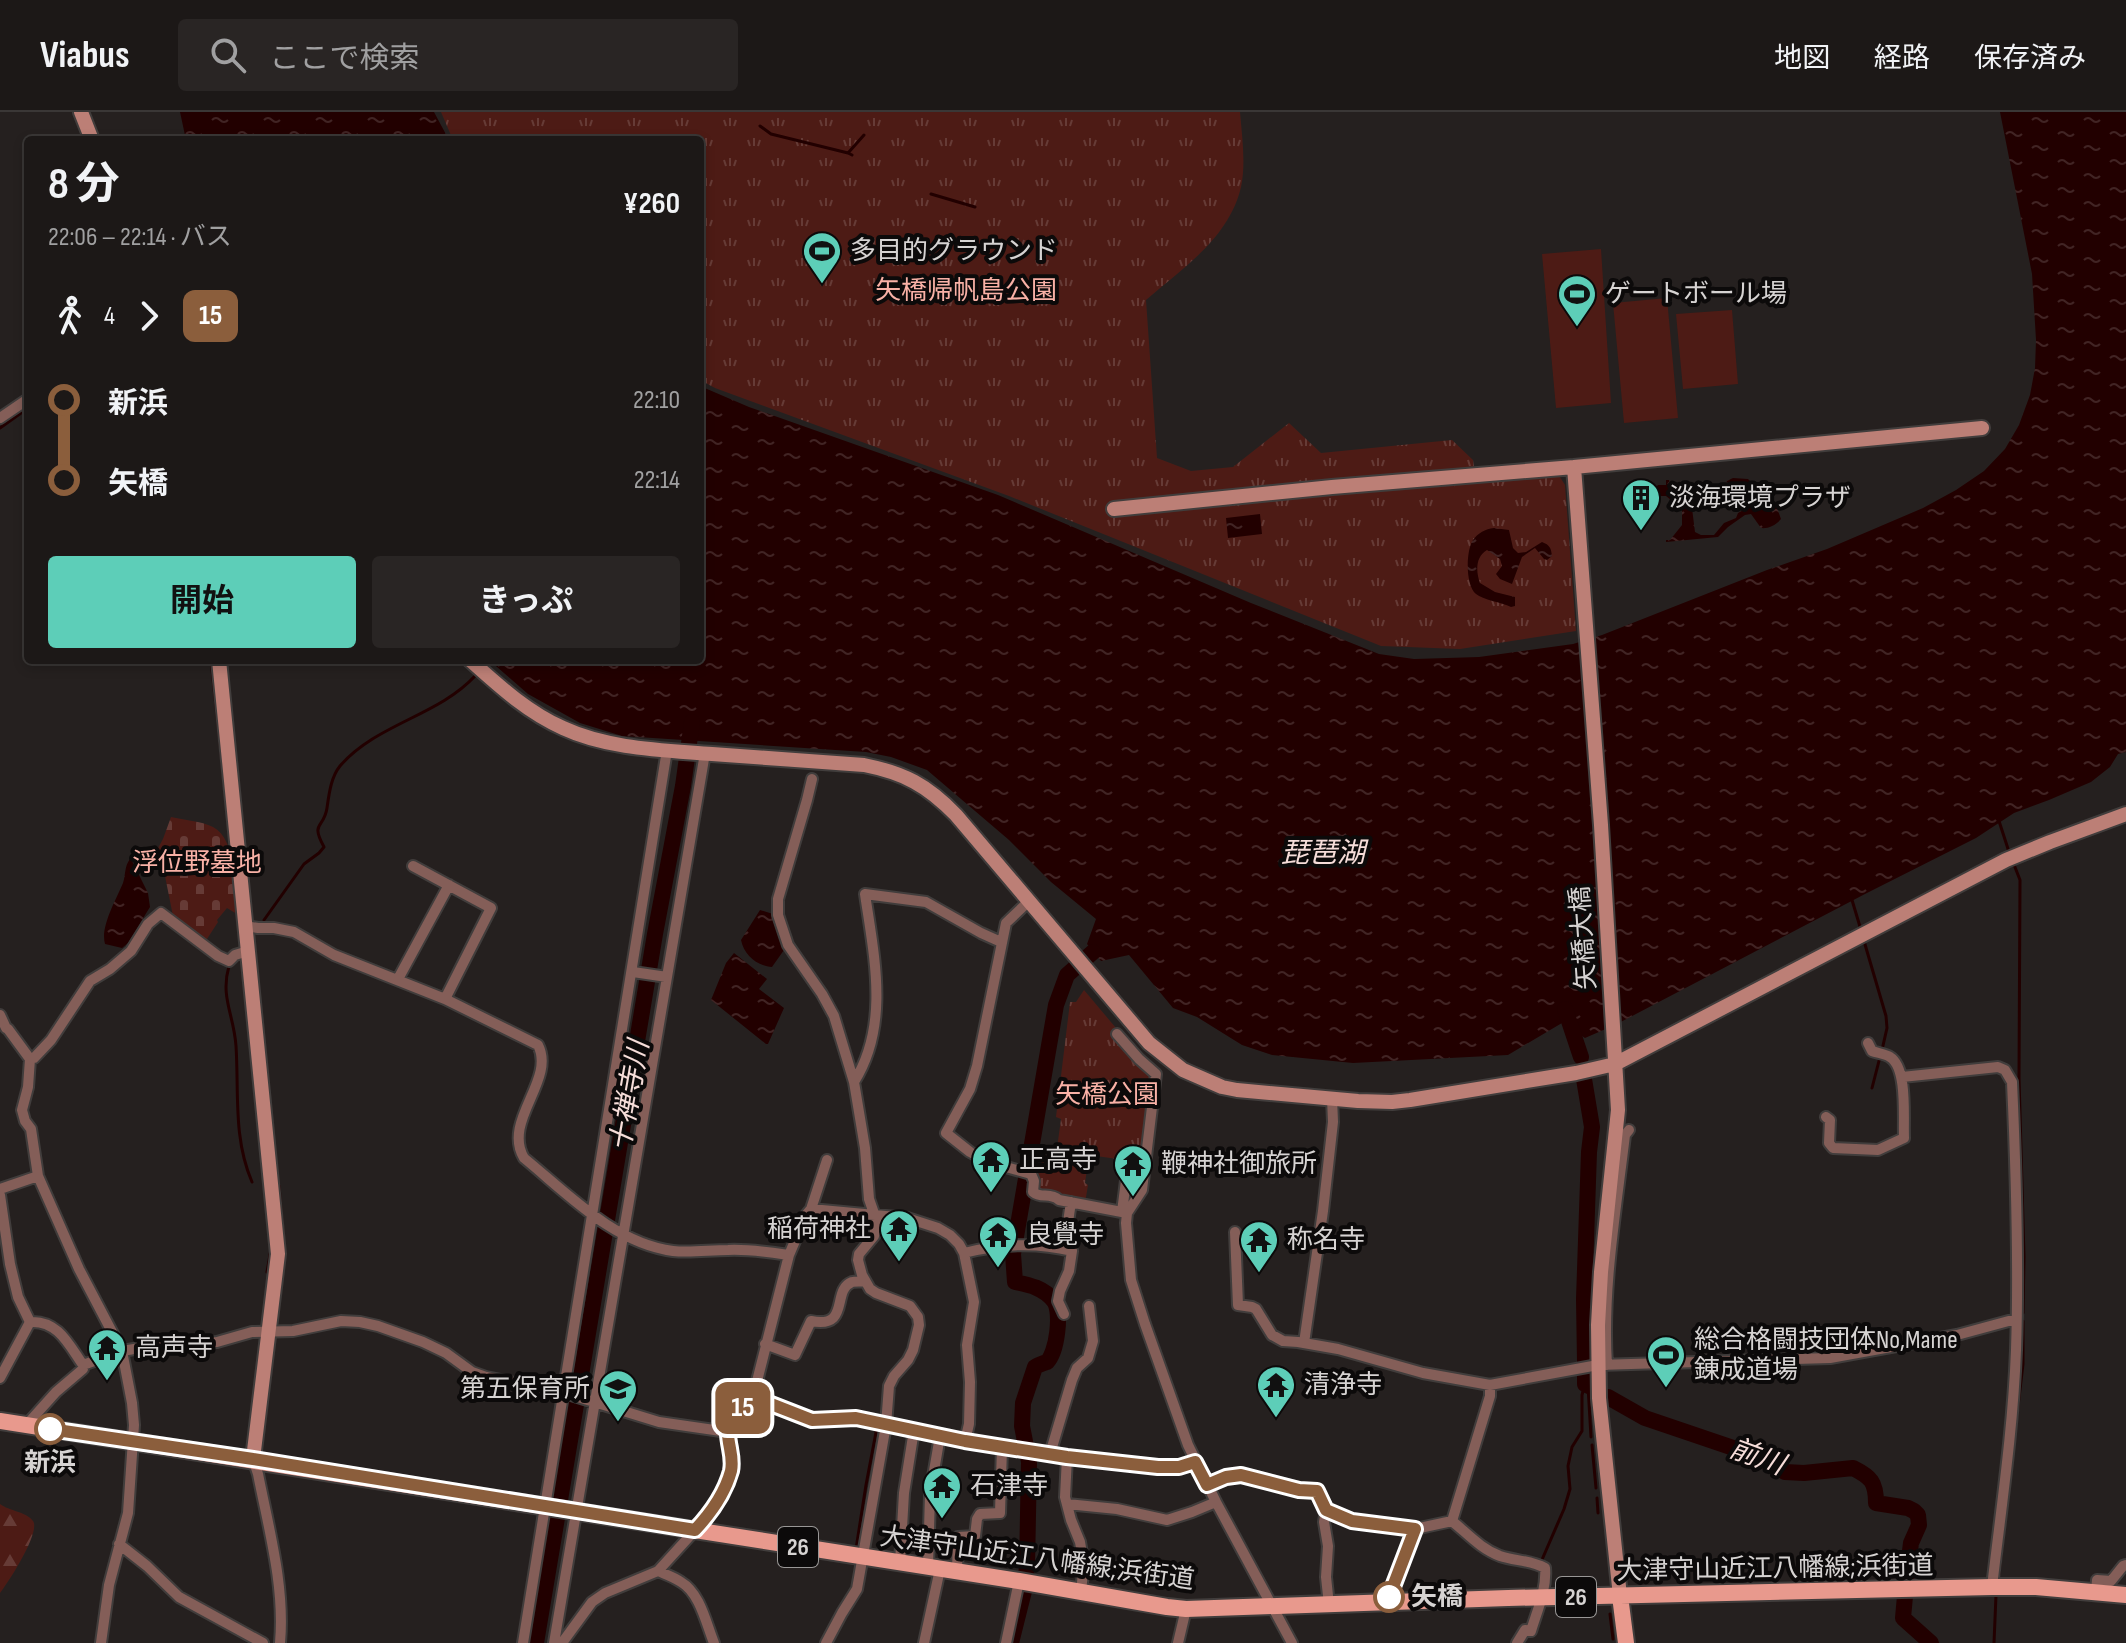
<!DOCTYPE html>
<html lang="ja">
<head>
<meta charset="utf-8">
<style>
  body { margin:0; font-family:"Sofia Sans Condensed","Noto Sans JP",sans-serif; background:#292524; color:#f1f3f6; height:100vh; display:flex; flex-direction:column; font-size:30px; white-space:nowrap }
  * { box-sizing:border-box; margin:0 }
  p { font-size:26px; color:#a0a0a1 }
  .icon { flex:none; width:44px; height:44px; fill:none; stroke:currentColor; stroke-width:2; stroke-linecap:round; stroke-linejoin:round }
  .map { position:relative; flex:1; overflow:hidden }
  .panel { position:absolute; left:24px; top:24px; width:680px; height:528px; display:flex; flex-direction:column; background:#1c1817; border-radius:8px; box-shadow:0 4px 12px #0003,0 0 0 2px #3a3736 }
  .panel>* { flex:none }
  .badge { padding:0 16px; border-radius:12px; font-size:28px; line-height:52px }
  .map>.badge { position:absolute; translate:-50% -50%; box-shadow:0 0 0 4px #fff }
  .legs { display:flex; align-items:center; gap:12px; height:88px; padding:0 24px; font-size:26px }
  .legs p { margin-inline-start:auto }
  .head { display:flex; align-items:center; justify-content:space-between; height:136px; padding:0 24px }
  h1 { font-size:44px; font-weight:700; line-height:60px }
  .primary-button { display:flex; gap:16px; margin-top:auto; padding:16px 24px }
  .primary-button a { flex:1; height:92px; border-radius:8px; background:#5dceb8; color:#111; font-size:32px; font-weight:700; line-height:92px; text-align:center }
  .primary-button a+a { background:#292524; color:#f1f3f6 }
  ul { padding:0 24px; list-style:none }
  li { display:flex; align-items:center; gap:28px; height:80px; font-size:30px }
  li i { display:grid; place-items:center; width:12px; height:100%; margin:0 10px; background:currentColor }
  li i::after { content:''; width:20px; height:20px; margin:-10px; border:6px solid; border-radius:50%; background:#1c1817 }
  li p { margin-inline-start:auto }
  li:first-child i { background:linear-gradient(#0000 50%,currentColor 0) }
  li:last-child i { background:linear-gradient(currentColor 50%,#0000 0) }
  header { display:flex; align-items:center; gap:48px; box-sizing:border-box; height:112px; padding:0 40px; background:#1c1817; border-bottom:2px solid #3a3736 }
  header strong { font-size:38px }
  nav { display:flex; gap:44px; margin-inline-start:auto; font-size:28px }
  .search { width:560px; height:72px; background:#292524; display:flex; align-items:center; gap:20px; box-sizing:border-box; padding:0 28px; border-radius:8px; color:#a0a0a1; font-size:30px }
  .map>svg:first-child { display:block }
  .grass { fill:#4d1b15 }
  .forest { fill:url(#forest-firs) }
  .cemetery { fill:url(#cemetery-stones) }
  .park { fill:url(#park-tufts) }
  .water { fill:url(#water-ripples) }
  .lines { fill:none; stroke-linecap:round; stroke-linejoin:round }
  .stream { stroke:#200; stroke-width:3 }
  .river { stroke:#200; stroke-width:16 }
  .street-casing { stroke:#413d3c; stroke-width:14 }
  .secondary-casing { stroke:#413d3c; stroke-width:18 }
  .primary-casing { stroke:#413d3c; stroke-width:20 }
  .street { stroke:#845e58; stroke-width:10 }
  .secondary { stroke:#bc7f76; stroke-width:14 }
  .primary { stroke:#e8998d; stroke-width:16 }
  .line-1-casing { stroke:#fff; stroke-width:18 }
  .line-1 { stroke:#8b5e3c; stroke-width:12 }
  .stop-1-dot { fill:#fff; stroke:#8b5e3c; stroke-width:4 }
  .labels { text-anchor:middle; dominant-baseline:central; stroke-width:8; stroke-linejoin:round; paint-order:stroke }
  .shield { fill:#0c0a0a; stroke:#999796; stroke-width:2 }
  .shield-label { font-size:24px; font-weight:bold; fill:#d6d3d2 }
  .poi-label { font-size:26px; fill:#d6d3d2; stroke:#0c0a0a; text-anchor:start }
  .park-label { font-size:26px; fill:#f9b1a6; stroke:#0c0a0a }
  .street-label { font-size:26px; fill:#d6d3d2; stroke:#0c0a0a }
  .stop-label { font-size:26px; font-weight:bold; fill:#d6d3d2; stroke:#0c0a0a }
  .water-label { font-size:28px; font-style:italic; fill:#f6ddd9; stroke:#0c0a0a }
</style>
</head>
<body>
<header>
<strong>Viabus</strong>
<div class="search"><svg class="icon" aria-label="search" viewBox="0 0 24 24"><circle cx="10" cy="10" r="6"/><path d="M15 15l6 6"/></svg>ここで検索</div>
<nav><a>地図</a><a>経路</a><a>保存済み</a></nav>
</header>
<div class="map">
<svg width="2126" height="1531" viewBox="0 0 2126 1531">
  <defs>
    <pattern id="forest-firs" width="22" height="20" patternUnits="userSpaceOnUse" patternTransform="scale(2)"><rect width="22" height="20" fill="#4d1b15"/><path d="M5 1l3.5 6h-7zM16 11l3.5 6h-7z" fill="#663b36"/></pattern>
    <pattern id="cemetery-stones" width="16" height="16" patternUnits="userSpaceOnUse" patternTransform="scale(2)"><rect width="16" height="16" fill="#4d1b15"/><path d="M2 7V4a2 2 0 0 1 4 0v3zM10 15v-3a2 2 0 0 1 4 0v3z" fill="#663b36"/></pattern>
    <pattern id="park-tufts" width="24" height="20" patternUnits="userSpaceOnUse" patternTransform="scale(2)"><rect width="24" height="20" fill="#4d1b15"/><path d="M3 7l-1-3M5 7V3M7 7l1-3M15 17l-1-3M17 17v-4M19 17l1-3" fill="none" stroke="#663b36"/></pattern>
    <pattern id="water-ripples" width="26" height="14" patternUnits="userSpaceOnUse" patternTransform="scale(2)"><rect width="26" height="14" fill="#200"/><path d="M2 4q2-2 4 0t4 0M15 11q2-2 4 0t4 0" fill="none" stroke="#412424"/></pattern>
  </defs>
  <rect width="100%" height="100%" fill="#25201f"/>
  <path class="grass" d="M1601,137L1611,291L1556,296L1542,142Z
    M1667,186L1678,306L1624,311L1613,191Z
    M1732,198L1738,272L1683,277L1676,202Z"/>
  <path class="forest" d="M0,1392C9,1399 27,1400 33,1409C41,1420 8,1471 0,1481Z"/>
  <path class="cemetery" d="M171,705C184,708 201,709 213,715C237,727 235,779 237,802L227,796L217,808L218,810L205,830L173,804L162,749H151L163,727Z"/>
  <path class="park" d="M441,0H1240C1242,24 1246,52 1241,75C1229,126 1183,156 1146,188L1157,346L1191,359L1233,355L1289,311L1321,341L1452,328L1473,348L1476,369L1558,362L1565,373L1576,519L1460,537L1381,534L1009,384L715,276L700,268V28H453Z
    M1084,878L1137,941L1159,960L1146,1051L1089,1043L1085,1071L1088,1073L1085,1091L1040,1079L1036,1070L1043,1044L1037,1043L1056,1044L1061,1007L1056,1005L1070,890H1076Z"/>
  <path class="water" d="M180,0H434L449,28H186Z
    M2000,0H2126V640L2118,642L2110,655L2091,670L2049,688L2014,701L1976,726L1865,782L1615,913L1585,926L1562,911L1508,943L1353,951L1272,943L1242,933L1197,905L1173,896L1129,843L1101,849L1087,832L1096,807L1051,770L1009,728L927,658L891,645L866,640L622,624L580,611L528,582L489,548H700V274L749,295L998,383L1251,491L1379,542L1414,547L1479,545L1573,532L1602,523L1767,458L1827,437L1923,396L1956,378L1984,359L2005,337L2019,313L2030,283L2035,256L2036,228L2032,162Z
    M1733,366L1748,367L1754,373L1762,386L1777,396L1781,407C1776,413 1768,417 1761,416L1751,402L1745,403L1728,415L1718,425L1666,430V428H1670L1682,413V397L1666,384H1660L1659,380L1654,381V377L1658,373H1666V368H1669L1671,378L1686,382L1691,388L1695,420L1701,423H1714L1724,411L1736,406L1738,401L1747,396L1744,388L1722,379C1722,371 1727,369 1733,366Z
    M1260,402L1262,422L1228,426L1226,406Z
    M1494,416L1509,418L1513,436L1518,441L1526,440L1542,430C1550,433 1551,436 1552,444L1547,448L1544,447L1535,436L1522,445L1512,472L1500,467L1496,462L1502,454L1500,447L1487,438C1475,445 1476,460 1480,471L1495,480L1515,485V494L1511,495C1501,490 1483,488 1476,482C1465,473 1466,438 1473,428C1478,421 1485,417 1494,416Z
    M130,747L132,749L148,781L150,795L128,831L122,836L105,832C100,815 116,788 123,771C126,762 124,755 130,747Z
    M760,798L773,802L784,838L772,855C757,854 744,843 741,828Z
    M734,841L767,867L759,877L784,896L768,932H766L711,888L726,851Z"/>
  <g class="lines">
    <path class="stream" d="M760,14L771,22L848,41
      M852,43L848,41L864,23
      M931,82L975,95
      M0,316L28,296
      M211,548L230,725
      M486,551L489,548
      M1999,709L2010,743
      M2013,750L2020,768L2019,966L2024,1145L2023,1201
      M1852,788L1861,818
      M264,808L304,752L319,741L324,735C310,709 324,717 327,696C329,682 331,665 340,654C376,612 438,604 475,564
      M1864,829L1886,904L1887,916L1882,938
      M229,854C220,885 234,903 236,934C239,980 233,1026 252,1070
      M1872,976L1880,945
      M279,1074L285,1144
      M267,1160L271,1137
      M1588,1274L1591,1325
      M2015,1319L2023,1252V1209
      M1592,1333L1596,1376
      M1597,1386L1598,1401
      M856,1437L866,1373L877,1315
      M1541,1450L1564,1397L1570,1377L1568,1354L1572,1335L1582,1319V1283L1585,1272
      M1999,1462L2006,1398
      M1610,1502L1613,1527
      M1994,1531L1996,1483"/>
    <path class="river" d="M1565,897L1581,945
      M1584,967L1592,1015L1589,1040L1584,1187L1585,1250
      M1585,1260V1272L1589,1274
      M1608,1285L1645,1306L1757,1344L1785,1360L1804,1361L1853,1356C1871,1365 1876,1370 1876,1391L1908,1396L1914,1399L1918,1403L1919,1413L1911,1431L1906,1471
      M1905,1484L1903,1506L1931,1531
      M536,1531L655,822L683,674L692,610
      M1011,1531L1024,1479L1027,1455L1029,1350L1022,1314L1023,1291L1035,1255C1036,1254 1046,1250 1047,1250C1057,1240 1062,1200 1054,1189C1044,1176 1030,1173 1015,1170L1013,1142L1056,893L1067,863L1093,840"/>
    <g class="street-casing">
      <path id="street" d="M0,306L28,287
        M812,667L807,688L778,787V803L788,833L822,882L834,904L854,970L865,1036L869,1087L877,1110L874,1124L859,1142L858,1148L862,1163L870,1177L876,1181L910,1194L918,1205L919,1213L913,1238L908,1248L894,1264L889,1274L886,1313L857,1477L842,1501L826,1531
        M413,754L491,796L445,887
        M1028,790L1006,811L977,954L970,977L946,1021L970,1040L988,1050L1031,1062L1034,1069L1033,1080C1041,1087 1050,1080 1059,1088L1127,1101
        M245,814L258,816H274L294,820L334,843L445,887L538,933C556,968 502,1009 524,1046C568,1082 614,1131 673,1139C690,1141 710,1138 728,1138C749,1137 768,1140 789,1143
        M633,860L667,865
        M398,867L449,773
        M0,903L6,916L8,917L30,947L28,975L22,998L25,1009L31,1017L38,1064L79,1157L122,1239L132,1291L134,1313L128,1401L109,1473L101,1531
        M1117,922L1139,947L1156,962L1142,1078L1127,1101L1126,1111L1131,1168L1145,1212L1188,1333L1216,1390L1292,1531
        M30,947L34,946L51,928L90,869L110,857L131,839L148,812L161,801L218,844L229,849L235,843L248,839
        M1902,965L1998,955L2005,958L2012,970C2016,1059 2019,1149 2016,1238C2013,1318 2001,1397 1992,1475
        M854,970C890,913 874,844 865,782L926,790L981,821L1001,830
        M1826,1005L1830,1008L1829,1031L1833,1036L1878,1038L1904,1026C1903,1007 1908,956 1890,945C1886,942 1877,941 1872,939L1868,931
        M0,1077L38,1064
        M0,1083L10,1152L18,1185L30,1210
        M811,1097L827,1048
        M1122,1100L1129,1045
        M1235,1120L1238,1193L1252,1195L1256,1197L1272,1223L1283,1229L1298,1230L1338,1237L1423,1261L1490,1273L1598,1253L1830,1246L1957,1223L2016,1207
        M1064,1137L1071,1090
        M964,1141C1000,1132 1036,1130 1072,1139L1069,1159L1060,1179L1058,1189L1064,1202
        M30,1210C58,1208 69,1233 83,1253L122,1239L152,1234L217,1230L252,1220L293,1219L341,1209L360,1210L378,1214L423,1230L446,1241L472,1260L486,1265L568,1282L659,1310L728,1320
        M1304,1231L1323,1099L1333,1010L1332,986
        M765,1232L795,1243L811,1209C851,1217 831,1178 852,1170C856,1169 861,1170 865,1169
        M1607,1253C1602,1177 1616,1099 1625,1023L1629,1018
        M0,1266L30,1210
        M753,1285L812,1308L856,1306L965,1329L1067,1345L1158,1355H1179L1195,1350
        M34,1315L30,1309L56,1280L83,1257V1253
        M1050,1342L1072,1268L1077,1256L1088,1246L1093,1229L1089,1194
        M1067,1345L1065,1385L1071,1408L1080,1430L1084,1453L1081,1479
        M253,1347L258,1362C269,1418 285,1475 280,1531
        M1207,1373C1217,1369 1227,1363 1239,1363C1262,1363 1291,1377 1317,1379L1326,1398L1352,1409L1415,1417L1452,1409L1490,1284V1273
        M1067,1392L1117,1397L1167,1408L1192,1400L1216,1390
        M1326,1398L1324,1410L1328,1434L1326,1465L1329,1493
        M1452,1409C1468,1422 1481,1437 1500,1444C1515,1449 1530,1448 1545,1456C1547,1477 1537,1499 1531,1519L1525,1518L1517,1531
        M119,1432L147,1454L179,1485L263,1531
        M900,1451L904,1381L914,1318
        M928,1455L930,1382L940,1324
        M658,1459C665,1462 674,1465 681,1470C700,1481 706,1511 714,1531
        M957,1459L958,1425L975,1424L977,1407L980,1402L1000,1401L1002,1335
        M2096,1480L2097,1468L2111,1469L2123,1454L2126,1453
        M1387,1490L1415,1417
        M523,1531L667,638
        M554,1531L705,641
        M562,1531L592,1490L605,1481L658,1459L708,1404L723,1378L732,1356V1337L728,1320L732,1308L753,1285L789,1143L806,1103L811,1097L907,1106L938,1116L950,1123L959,1132L964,1141L974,1190L967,1233L970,1270L969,1312L965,1329
        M924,1531L940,1457
        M1006,1531L1019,1469
        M1178,1531L1186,1497"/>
    </g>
    <g class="secondary-casing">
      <path id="secondary" d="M81,0L92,28
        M1114,397L1332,375L1574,355
        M219,548L278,1142L253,1347
        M470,548C499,574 527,600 563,616C608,637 663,638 712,642C763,646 813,649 864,653C904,661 927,673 956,703L1149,931L1183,958L1222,975L1237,978L1358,989L1392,990L1410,988L1576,961L1615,952L2006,748L2050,730L2126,702
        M1620,1484L1599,1286L1598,1213L1601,1160L1618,998L1601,713L1574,355L1982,316"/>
    </g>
    <g class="primary-casing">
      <path id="primary" d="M0,1309L1019,1469L1167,1495L1186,1497L1508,1486L1992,1475H2036L2126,1483
        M1620,1484L1626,1531"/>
    </g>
    <use href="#street" class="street"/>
    <use href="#secondary" class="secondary"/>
    <use href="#primary" class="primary"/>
  </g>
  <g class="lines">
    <g class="line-1-casing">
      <path id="line-1" d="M50,1317L253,1347L695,1418C710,1402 725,1381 731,1359C734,1345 728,1334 728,1321C729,1307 744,1295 753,1285L812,1308L856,1306L965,1329L1067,1345L1158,1355H1179L1195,1350L1207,1373L1226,1365L1241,1363L1299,1378L1317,1379L1326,1398L1352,1409L1415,1417L1389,1485"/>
    </g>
    <use href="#line-1" class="line-1"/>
  </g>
  <defs>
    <g id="stadium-pin" transform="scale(2)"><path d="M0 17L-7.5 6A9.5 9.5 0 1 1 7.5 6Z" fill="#5dceb8" stroke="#0c0a0a"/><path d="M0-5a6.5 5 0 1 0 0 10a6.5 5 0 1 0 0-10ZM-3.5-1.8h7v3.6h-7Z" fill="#111"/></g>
    <g id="building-pin" transform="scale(2)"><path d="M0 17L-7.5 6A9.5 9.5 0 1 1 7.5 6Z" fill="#5dceb8" stroke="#0c0a0a"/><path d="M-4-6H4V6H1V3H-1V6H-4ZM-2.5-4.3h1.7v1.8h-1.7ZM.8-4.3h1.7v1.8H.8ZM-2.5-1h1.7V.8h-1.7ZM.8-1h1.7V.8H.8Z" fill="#111"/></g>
    <g id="temple-pin" transform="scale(2)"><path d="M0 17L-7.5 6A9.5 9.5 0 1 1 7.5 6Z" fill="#5dceb8" stroke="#0c0a0a"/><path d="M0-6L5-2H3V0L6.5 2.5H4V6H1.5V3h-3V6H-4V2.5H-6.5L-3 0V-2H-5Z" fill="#111"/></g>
    <g id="school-pin" transform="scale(2)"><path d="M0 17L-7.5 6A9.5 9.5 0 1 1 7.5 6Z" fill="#5dceb8" stroke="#0c0a0a"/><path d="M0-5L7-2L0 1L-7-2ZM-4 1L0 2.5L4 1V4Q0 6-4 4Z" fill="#111"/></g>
  </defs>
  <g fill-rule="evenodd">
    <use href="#stadium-pin" x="822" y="139"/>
    <use href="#stadium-pin" x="1577" y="182"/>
    <use href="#building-pin" x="1641" y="386"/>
    <use href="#temple-pin" x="991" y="1048"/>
    <use href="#temple-pin" x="1133" y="1052"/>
    <use href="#temple-pin" x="899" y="1117"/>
    <use href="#temple-pin" x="998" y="1123"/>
    <use href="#temple-pin" x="1259" y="1128"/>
    <use href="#temple-pin" x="107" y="1236"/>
    <use href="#stadium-pin" x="1666" y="1243"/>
    <use href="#temple-pin" x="1276" y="1273"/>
    <use href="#school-pin" x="618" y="1277"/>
    <use href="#temple-pin" x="942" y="1374"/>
  </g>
  <g class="stop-1-dot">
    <circle cx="50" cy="1317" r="14"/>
    <circle cx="1389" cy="1485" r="14"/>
  </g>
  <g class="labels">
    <g class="shield">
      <rect x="778" y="1415" width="40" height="40" rx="6"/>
      <rect x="1556" y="1465" width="40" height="40" rx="6"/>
    </g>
    <g class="shield-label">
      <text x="798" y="1435">26</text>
      <text x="1576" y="1485">26</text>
    </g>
    <g class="poi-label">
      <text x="850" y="139">多目的グラウンド</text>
      <text x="1605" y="182">ゲートボール場</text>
      <text x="1669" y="386">淡海環境プラザ</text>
      <text x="1019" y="1048">正高寺</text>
      <text x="1161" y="1052">鞭神社御旅所</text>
      <text x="871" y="1117" text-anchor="end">稲荷神社</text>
      <text x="1026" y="1123">良覺寺</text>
      <text x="1287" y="1128">称名寺</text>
      <text x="1694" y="1228">総合格闘技団体No,Mame<tspan x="1694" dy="30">錬成道場</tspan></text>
      <text x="135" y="1236">高声寺</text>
      <text x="1304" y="1273">清浄寺</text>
      <text x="590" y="1277" text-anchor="end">第五保育所</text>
      <text x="970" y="1374">石津寺</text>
    </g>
    <g class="park-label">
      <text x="966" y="179">矢橋帰帆島公園</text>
      <text x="197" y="751">浮位野墓地</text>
      <text x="1107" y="983">矢橋公園</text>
    </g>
    <g class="street-label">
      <text transform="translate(1584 826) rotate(-94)">矢橋大橋</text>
      <text transform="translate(1037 1447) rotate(8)">大津守山近江八幡線;浜街道</text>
      <text transform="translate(1775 1457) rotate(-1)">大津守山近江八幡線;浜街道</text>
    </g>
    <g class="stop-label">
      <text x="50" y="1351">新浜</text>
      <text x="1411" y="1485" text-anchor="start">矢橋</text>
    </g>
    <g class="water-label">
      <text x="1323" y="741">琵琶湖</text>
      <text transform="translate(630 984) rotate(-80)">十禅寺川</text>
      <text transform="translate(1757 1345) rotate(20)">前川</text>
    </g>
  </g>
</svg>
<b class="badge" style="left:743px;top:1296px;background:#8b5e3c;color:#fff">15</b>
<section class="panel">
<div class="head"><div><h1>8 分</h1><p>22:06 – 22:14 · バス</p></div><b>¥260</b></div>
<div class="legs"><svg class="icon" aria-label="walk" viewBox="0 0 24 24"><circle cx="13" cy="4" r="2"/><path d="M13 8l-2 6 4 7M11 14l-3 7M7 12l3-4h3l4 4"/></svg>4<svg class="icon" aria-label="forward" viewBox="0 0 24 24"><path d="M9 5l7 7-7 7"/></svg><b class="badge" style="background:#8b5e3c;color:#fff">15</b></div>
<ul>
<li><i style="color:#8b5e3c"></i><b>新浜</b><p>22:10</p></li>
<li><i style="color:#8b5e3c"></i><b>矢橋</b><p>22:14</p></li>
</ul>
<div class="primary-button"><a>開始</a><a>きっぷ</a></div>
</section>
</div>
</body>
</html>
